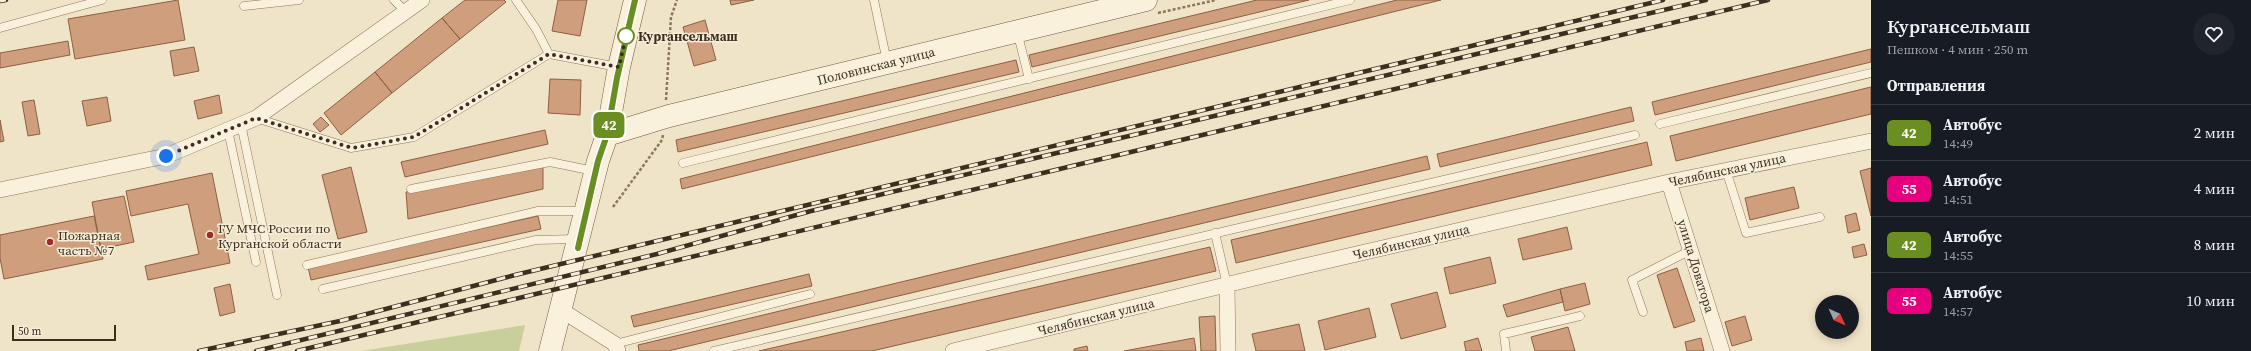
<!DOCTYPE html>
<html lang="ru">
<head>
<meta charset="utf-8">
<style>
  body { margin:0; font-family:"Source Serif 4",serif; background:#20242c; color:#f1f3f6; height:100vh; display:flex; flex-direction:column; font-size:15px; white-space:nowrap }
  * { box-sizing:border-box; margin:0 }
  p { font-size:13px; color:#9ea1a6 }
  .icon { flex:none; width:22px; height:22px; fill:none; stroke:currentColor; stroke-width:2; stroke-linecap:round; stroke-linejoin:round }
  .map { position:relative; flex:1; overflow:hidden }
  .drawer { display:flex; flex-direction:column; background:#171b24; width:380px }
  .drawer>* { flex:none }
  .badge { padding:0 8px; border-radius:6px; font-size:14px; line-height:26px }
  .needle { width:26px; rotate:135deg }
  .controls { position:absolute; left:1815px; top:295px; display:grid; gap:8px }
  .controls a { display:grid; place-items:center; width:44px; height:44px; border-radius:50%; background:#171b24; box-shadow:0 2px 10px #0003; font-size:20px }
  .scale { position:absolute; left:12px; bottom:10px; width:104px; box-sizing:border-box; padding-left:4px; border:2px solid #3d2e20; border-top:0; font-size:11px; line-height:14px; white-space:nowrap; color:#3d2e20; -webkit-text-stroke:3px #f7eed8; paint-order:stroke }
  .you { position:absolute; width:20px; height:20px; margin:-10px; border:3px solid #fff; border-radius:50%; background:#1a73e8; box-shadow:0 0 0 6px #1a73e833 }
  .map>.badge { position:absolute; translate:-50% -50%; box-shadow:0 0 0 2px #fff }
  h2 { padding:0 16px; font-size:15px; line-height:36px }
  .round { display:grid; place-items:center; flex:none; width:42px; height:42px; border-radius:21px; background:#20242c }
  .headline { display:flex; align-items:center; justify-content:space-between; height:68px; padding:0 16px }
  h1 { font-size:19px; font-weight:600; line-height:30px }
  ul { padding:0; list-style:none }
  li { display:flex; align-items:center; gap:12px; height:56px; padding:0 16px; border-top:1px solid #363941 }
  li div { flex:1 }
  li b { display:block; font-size:15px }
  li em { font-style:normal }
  li .badge { min-width:44px; font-weight:700; text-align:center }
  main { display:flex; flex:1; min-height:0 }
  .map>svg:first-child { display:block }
  .green { fill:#c9cf9b }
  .building { fill:#cf9f7d; stroke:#8d5f41 }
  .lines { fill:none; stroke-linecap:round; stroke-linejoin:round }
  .service-casing { stroke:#8d765c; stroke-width:9 }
  .minor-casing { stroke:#8d765c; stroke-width:16 }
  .secondary-casing { stroke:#6f573f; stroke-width:23 }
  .path { stroke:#8d765c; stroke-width:2.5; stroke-dasharray:3 2; stroke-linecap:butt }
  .service { stroke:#faf1dc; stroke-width:8 }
  .minor { stroke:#faf1dc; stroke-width:15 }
  .secondary { stroke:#faf1dc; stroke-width:22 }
  .rail-casing { stroke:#3d2e20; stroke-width:4.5 }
  .rail { stroke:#f7eed8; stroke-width:3; stroke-dasharray:9; stroke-linecap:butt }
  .line-casing { stroke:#fff; stroke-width:9 }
  .line { stroke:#6b8e23; stroke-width:6 }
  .walk { stroke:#3d2e20; stroke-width:4; stroke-dasharray:0 7.2 }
  .stop-dot { fill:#fff; stroke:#6b8e23; stroke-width:2 }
  .poi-dot { fill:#9e2a2b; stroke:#f7eed8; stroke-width:1.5 }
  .labels { text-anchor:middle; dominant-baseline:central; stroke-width:3; stroke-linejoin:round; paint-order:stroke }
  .stop-label { font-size:13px; font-weight:bold; fill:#3d2e20; stroke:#f7eed8; text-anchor:start }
  .street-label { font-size:13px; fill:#3d2e20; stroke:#f7eed8 }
  .poi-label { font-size:13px; fill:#3d2e20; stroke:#f7eed8; text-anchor:start }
</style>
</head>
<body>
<main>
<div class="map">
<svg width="1871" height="351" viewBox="0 0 1871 351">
  <rect width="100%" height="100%" fill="#f0e4c8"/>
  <path class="green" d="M525,325L519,351H361Z"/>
  <path class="building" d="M178,0L185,40L75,59L68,19Z
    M465,0H504L506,2L460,39L442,18Z
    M558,0H587L580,36L552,31Z
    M730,0H754L731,5Z
    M1257,0H1309L1032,67L1029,55Z
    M1397,0H1441L682,189L680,179Z
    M442,18L460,39L392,93L375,72Z
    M705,20L716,60L694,66L683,27Z
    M68,41L70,55L0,68V53Z
    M194,47L199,71L174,76L170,51Z
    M1871,49V62L1655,115L1652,102Z
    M1016,60L1019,72L678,152L676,140Z
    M375,72L392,93L341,135L324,113Z
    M550,79L581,80L580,115L548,113Z
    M1871,87V114L1676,161L1670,136Z
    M219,95L222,113L198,119L194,101Z
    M107,97L111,121L87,126L82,101Z
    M34,100L40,134L28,136L22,102Z
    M1631,107L1634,121L1440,167L1437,154Z
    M321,117L329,125L320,132L313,124Z
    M0,120L4,141L0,142Z
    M545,130L548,144L405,177L401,162Z
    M1647,142L1652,165L1236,263L1231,240Z
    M1427,156L1430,169L668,351H639L638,345Z
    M543,166V189L408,219L406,192Z
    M351,167L367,232L338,239L322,175Z
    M1871,168V216L1860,171Z
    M212,173L230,263L148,280L145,266L199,254L188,204L131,216L126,191Z
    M1794,187L1799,208L1750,220L1745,198Z
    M124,196L134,242L101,249L92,202Z
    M1856,213L1860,230L1848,233L1845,216Z
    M94,216L103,259L4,279L0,258V235Z
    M538,216L541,229L311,280L308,267Z
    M1567,227L1572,249L1523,260L1518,239Z
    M1864,244L1867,255L1854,258L1852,247Z
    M1210,247L1216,271L872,351H759Z
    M1490,257L1496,283L1450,294L1444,268Z
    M1677,268L1695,321L1674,328L1657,275Z
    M809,274L812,286L634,327L631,316Z
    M1585,283L1590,304L1565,311L1560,289Z
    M230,284L235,312L220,316L214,288Z
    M1560,289L1563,302L1507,317L1503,305Z
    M1437,292L1446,327L1401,339L1391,304Z
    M1369,308L1376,337L1325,350L1318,321Z
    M1215,316L1216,351H1201L1199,317Z
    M1745,316L1752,340L1732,346L1725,322Z
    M1299,324L1305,351H1256L1252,334Z
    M1568,327L1575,351H1535L1531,337Z
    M1194,338L1196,351H1124Z
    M1478,338L1482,351H1466L1464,342Z
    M1701,338L1704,351H1687L1685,342Z
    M1087,346L1088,351H1074V349Z"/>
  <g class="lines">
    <g class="service-casing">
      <path id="service" d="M394,0L405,11
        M516,0L536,29L549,54L618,67
        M874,0L887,62
        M244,6L299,0
        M0,28L102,0
        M1017,31L1029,79
        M256,118L351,148L414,137L549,54
        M241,124L277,295
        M1660,124L1871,73
        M228,130L256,262
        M683,163L1350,0
        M1726,170L1746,233L1820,217
        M411,189L550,162L594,171
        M1215,233L1227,285
        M307,265L538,211H584
        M323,289L536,240L577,239
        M1643,312L1632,280L1691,250
        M615,344L810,294
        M714,351L1635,135
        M1506,351L1504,334L1580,316"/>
    </g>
    <g class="minor-casing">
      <path id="minor" d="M1669,182L1722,351
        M0,190L166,156L256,118L422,0
        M1227,285L1228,351
        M561,310L615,344L618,351
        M953,351L1296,268L1669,182L1871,141"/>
    </g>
    <g class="secondary-casing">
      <path id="secondary" d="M607,135L669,116L1146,0
        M550,351L598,161L607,135L619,67L635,0"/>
    </g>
    <path class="path" d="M1158,13L1216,0
      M666,100L671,17L677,0
      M613,207L662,140L663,135"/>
    <use href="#service" class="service"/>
    <use href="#minor" class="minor"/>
    <use href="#secondary" class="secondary"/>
    <g class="rail-casing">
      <path id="rail" d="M0,1L6,0
        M199,351L340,321L515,275L1663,0
        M256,351L657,254L811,211L1706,0
        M297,351L1768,0"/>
    </g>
    <use href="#rail" class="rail"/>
  </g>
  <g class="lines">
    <g class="line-casing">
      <path id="line" d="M578,248L598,161L607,135L617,78L635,0"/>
    </g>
    <use href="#line" class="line"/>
    <path class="walk" d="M166,156L256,118L352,148L414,137L549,54L619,67L626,36"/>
  </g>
  <circle class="stop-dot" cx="626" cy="36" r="8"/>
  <g class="poi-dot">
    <circle cx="210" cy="235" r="4"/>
    <circle cx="50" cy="242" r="4"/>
  </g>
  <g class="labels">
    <g class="stop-label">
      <text x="638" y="36">Кургансельмаш</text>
    </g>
    <g class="street-label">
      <text transform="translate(876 66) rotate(-14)">Половинская улица</text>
      <text transform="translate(1727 170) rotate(-12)">Челябинская улица</text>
      <text transform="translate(1411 242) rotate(-13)">Челябинская улица</text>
      <text transform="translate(1696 266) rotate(73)">улица Доватора</text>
      <text transform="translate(1096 317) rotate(-14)">Челябинская улица</text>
    </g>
    <g class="poi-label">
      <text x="218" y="228">ГУ МЧС России по<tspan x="218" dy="15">Курганской области</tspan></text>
      <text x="58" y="235">Пожарная<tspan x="58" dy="15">часть №7</tspan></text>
    </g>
  </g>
</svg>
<div class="controls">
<a><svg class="needle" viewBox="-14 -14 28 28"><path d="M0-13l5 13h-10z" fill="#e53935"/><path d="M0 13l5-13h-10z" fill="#9ea1a6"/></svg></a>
</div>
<div class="scale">50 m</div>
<div class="you" style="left:166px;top:156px"></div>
<b class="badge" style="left:609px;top:125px;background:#6b8e23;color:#fff">42</b>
</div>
<section class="drawer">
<div class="headline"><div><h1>Кургансельмаш</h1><p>Пешком · 4 мин · 250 m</p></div><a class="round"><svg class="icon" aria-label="heart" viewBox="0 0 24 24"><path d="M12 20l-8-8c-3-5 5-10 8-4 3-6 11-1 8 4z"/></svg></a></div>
<h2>Отправления</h2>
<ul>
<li><span class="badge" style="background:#6b8e23;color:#fff">42</span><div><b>Автобус</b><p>14:49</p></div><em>2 мин</em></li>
<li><span class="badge" style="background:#e6007e;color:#fff">55</span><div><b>Автобус</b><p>14:51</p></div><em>4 мин</em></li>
<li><span class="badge" style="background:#6b8e23;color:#fff">42</span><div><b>Автобус</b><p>14:55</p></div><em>8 мин</em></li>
<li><span class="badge" style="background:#e6007e;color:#fff">55</span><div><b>Автобус</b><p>14:57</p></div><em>10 мин</em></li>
</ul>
</section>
</main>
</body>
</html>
